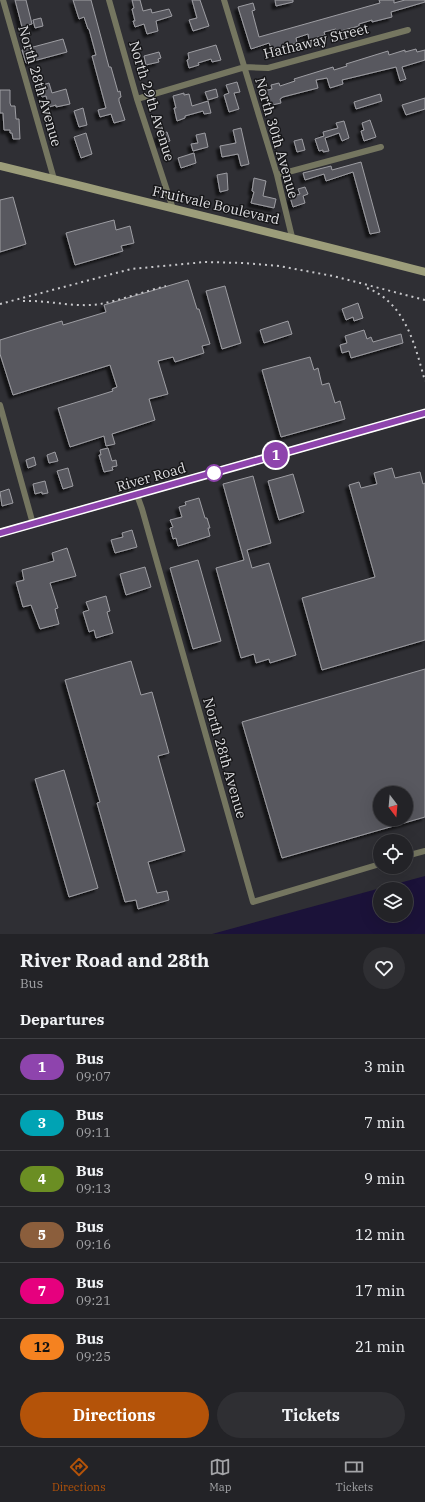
<!DOCTYPE html>
<html lang="en">
<head>
<meta charset="utf-8">
<style>
  body { margin:0; font-family:"IBM Plex Serif",serif; background:#2f2f33; color:#f1f3f6; height:100vh; display:flex; flex-direction:column; font-size:15px; white-space:nowrap }
  * { box-sizing:border-box; margin:0 }
  p { font-size:13px; color:#a3a4a7 }
  .icon { flex:none; width:22px; height:22px; fill:none; stroke:currentColor; stroke-width:2; stroke-linecap:round; stroke-linejoin:round }
  .map { position:relative; height:934px; overflow:hidden }
  .side { display:flex; flex-direction:column; background:#232327; flex:1 }
  .side>* { flex:none }
  .badge { padding:0 8px; border-radius:13px; font-size:14px; line-height:26px }
  .needle { width:26px; rotate:164deg }
  .tools { position:absolute; left:373px; top:786px; display:grid; gap:8px }
  .tools a { display:grid; place-items:center; width:40px; height:40px; border-radius:50%; background:#232327; box-shadow:0 4px 16px #0002,0 0 0 1px #404044; font-size:20px }
  .map>.badge { position:absolute; translate:-50% -50%; box-shadow:0 0 0 2px #fff }
  h2 { padding:0 20px; font-size:15px; line-height:36px }
  .round { display:grid; place-items:center; flex:none; width:42px; height:42px; border-radius:21px; background:#2f2f33 }
  .head { display:flex; align-items:center; justify-content:space-between; height:68px; padding:0 20px }
  h1 { font-size:19px; font-weight:700; line-height:30px }
  .cta { display:flex; gap:8px; margin-top:auto; padding:8px 20px }
  .cta a { flex:1; height:46px; border-radius:24px; background:#b45309; color:#fff; font-size:16px; font-weight:700; line-height:46px; text-align:center }
  .cta a+a { background:#2f2f33; color:#f1f3f6 }
  ul { padding:0; list-style:none }
  li { display:flex; align-items:center; gap:12px; height:56px; padding:0 20px; border-top:1px solid #404044 }
  li div { flex:1 }
  li b { display:block; font-size:15px }
  li em { font-style:normal }
  li .badge { min-width:44px; font-weight:700; text-align:center }
  .dock { display:flex; justify-content:space-around; align-items:center; height:56px; border-top:1px solid #404044; background:#232327; font-size:11px; color:#a3a4a7 }
  .dock a { display:grid; justify-items:center; gap:2px }
  .dock .on { color:#b45309 }
  .map>svg:first-child { display:block }
  .water { fill:#1b1239; fill-rule:evenodd }
  .building { fill:#59595e; stroke:#9d9da3; fill-rule:evenodd; filter:url(#shadow) }
  .lines { fill:none; stroke-linecap:round; stroke-linejoin:round }
  .street { stroke:#757660; stroke-width:6 }
  .secondary { stroke:#9c9d7a; stroke-width:8 }
  .rail { stroke:#c8c8cb; stroke-width:2; stroke-dasharray:2 4; stroke-linecap:butt }
  .line-casing { stroke:#fff; stroke-width:9 }
  .line { stroke:#8e44ad; stroke-width:6 }
  .stop-dot { fill:#fff; stroke:#8e44ad; stroke-width:2 }
  .labels { text-anchor:middle; dominant-baseline:central; stroke-width:3; stroke-linejoin:round; paint-order:stroke }
  .street-label { font-size:14px; fill:#dedee1; stroke:#171719 }
</style>
</head>
<body>
<div class="map">
<svg width="425" height="934" viewBox="0 0 425 934">
  <defs>
    <filter id="shadow"><feDropShadow dx="-3.5" dy="3.5" stdDeviation="1" flood-color="#0009"/></filter>
  </defs>
  <rect width="100%" height="100%" fill="#2f2f34"/>
  <path class="water" d="M425,876V934H212ZM380,889H406V915H380Z"/>
  <path class="building" d="M15,0H26L32,24L22,27Z
    M73,0H91L109,67H111L118,92L120,91L121,97L119,98V101L125,120L114,123L111,114L100,117L98,110L106,108L92,56L96,55L89,29H88L84,17L79,19Z
    M132,0H140L143,11L151,9L152,13L169,9L172,16L156,21L158,31L147,34L144,24L135,27L133,21H135L132,9L134,8Z
    M192,0H200L209,26L193,31L189,20L197,18Z
    M275,0H293V2L276,6Z
    M379,0H394V3L405,0H425V2L391,12L392,17L372,22V20L359,24V26L337,32L336,29L324,32L325,35L309,40L308,34L296,38L297,43L272,51L269,43L251,49L238,7L253,3L255,10L252,11L259,37L380,3Z
    M41,18L43,26L35,28L33,20Z
    M63,39L67,52L26,63L22,50Z
    M216,45L221,60L212,62L211,59L198,63L199,65L189,68L187,60L189,59L188,53Z
    M416,49L417,52L425,50V60L402,67L406,79L400,81L396,67L342,80L343,84L330,88L327,78L316,80L318,88L283,97L280,99L281,103L272,105L271,102L267,103L264,91L272,89L271,85L279,83L280,86L295,81L294,79L333,67L334,70L347,66L346,64L388,51L389,55L405,50V52Z
    M159,52L161,58L158,59L159,62L146,65L144,56Z
    M237,82L240,92L234,93L239,109L229,112L224,95L229,93L226,85Z
    M49,83L52,93L66,89L70,104L56,107V105L49,107L46,96L42,97L39,86Z
    M216,89L218,97L208,100L205,92Z
    M0,90H10V103L11,106H15L16,119H19L20,139H13L12,133H10V130H4L3,113H0Z
    M184,93V95L189,94L192,106L208,101L211,113L204,114L203,111L185,116V118L177,121L174,108H176L173,96Z
    M380,94L382,101L356,109L354,102Z
    M425,98V109L406,115L402,105Z
    M83,108L87,125L79,127L74,111Z
    M370,120L376,137L364,141L361,131L364,130L362,123Z
    M344,121L349,138L342,141L339,133L325,138L329,151L323,152V150L319,151L315,139L324,136L323,132L338,128L336,123Z
    M241,128L249,164L241,166L238,154L222,157L220,146L236,143L233,130Z
    M167,132L170,141L161,144L158,135Z
    M86,133L92,154L81,158L74,137Z
    M205,133L208,147L193,151L191,144L198,143L196,135Z
    M302,139L305,150L297,152L294,141Z
    M194,153L196,163L181,168L178,158Z
    M361,162L380,232L370,234L353,172L326,181L324,174L305,180L303,173L331,166L332,170Z
    M227,173L228,190L220,192L217,175Z
    M254,178L266,181L263,196L276,199L274,208L251,203L254,192L252,191Z
    M305,187L308,194L303,196L305,203L293,207L290,197L300,194L298,189Z
    M13,197L26,244L0,252V200Z
    M114,220L116,230L130,226L134,243L121,246L123,251L75,265L66,233Z
    M188,280L197,309H199L210,344L202,346L204,353L175,362L173,357L158,361L168,394L149,399L155,420L112,434L115,444L106,446L104,436L70,447L58,408L113,391L112,389L117,387L110,365L13,395L0,354V340L62,321L63,325L106,312L104,305Z
    M225,286L241,343L222,349L206,291Z
    M358,303L363,318L354,321L353,317L346,320L342,309Z
    M288,321L292,334L264,343L260,330Z
    M364,330L367,339L371,337L373,342L401,334L403,343L351,358L349,351L342,353L340,345L347,343L345,336Z
    M310,357L314,370L318,368L322,385L329,383L335,403L340,401L345,419L281,437L262,370Z
    M108,448L112,461L116,460L117,466L112,467L113,470L104,472L99,455H101L100,450Z
    M55,452L58,461L49,463L47,455Z
    M34,457L36,465L28,468L26,460Z
    M68,468L73,486L63,489L57,471Z
    M392,468L395,478L420,472L423,484L425,483V640L322,670L302,598L375,577L349,485L359,482L361,488L377,484L374,473Z
    M293,474L304,512L279,520L268,481Z
    M253,476L271,543L247,550L252,568L269,563L296,655L270,663L269,659L256,663L254,654L241,658L216,568L244,560L223,484Z
    M45,481L48,493L42,494V492L35,494L33,484Z
    M9,489L13,503L2,506L0,492Z
    M199,498L205,518H207L210,528H208L210,536L178,546L176,538L173,539L170,528L173,527L170,520L182,517L179,507L186,505L185,502Z
    M132,530L137,547L115,553L111,540L123,537L122,533Z
    M67,548L76,576L50,583L58,608L55,609L59,624L40,629L31,605L23,607L16,582L24,580L22,570L54,561L52,553Z
    M198,560L221,641L193,649L170,568Z
    M145,567L151,587L126,595L120,574Z
    M106,596L110,611L107,612L113,633L96,638L94,630L89,632L83,612L89,610L86,602Z
    M131,661L141,695L152,692L169,753L158,756L185,851L148,862L157,893L167,891L169,900L138,909L136,900L125,902L97,803L100,802L65,680Z
    M425,669V817L282,858L242,722ZM380,793H406V819H380Z
    M64,770L98,888L69,897L35,779Z"/>
  <g class="lines">
    <path class="street" d="M3,0L54,179
      M109,0L137,99L173,209
      M224,0L277,175L292,237
      M137,99L245,67L268,68L408,30
      M277,175L381,147
      M0,405L33,524
      M137,495L142,509L253,902L380,864
      M406,856L425,851"/>
    <path class="secondary" d="M0,166C142,201 284,235 425,272
      M0,533L425,413"/>
    <path class="rail" d="M367,288C406,303 415,346 425,381
      M23,301C49,300 75,308 100,304C121,300 146,291 166,286
      M0,304L131,269L205,262L243,263L279,266L333,276L425,300"/>
  </g>
  <g class="lines">
    <g class="line-casing">
      <path id="line" d="M0,533L425,413"/>
    </g>
    <use href="#line" class="line"/>
  </g>
  <circle class="stop-dot" cx="214" cy="473" r="8"/>
  <g class="labels">
    <g class="street-label">
      <text transform="translate(316 41) rotate(-14)">Hathaway Street</text>
      <text transform="translate(40 86) rotate(74)">North 28th Avenue</text>
      <text transform="translate(152 101) rotate(73)">North 29th Avenue</text>
      <text transform="translate(277 138) rotate(74)">North 30th Avenue</text>
      <text transform="translate(216 205) rotate(13)">Fruitvale Boulevard</text>
      <text transform="translate(151 477) rotate(-16)">River Road</text>
      <text transform="translate(225 758) rotate(74)">North 28th Avenue</text>
    </g>
  </g>
</svg>
<div class="tools">
<a><svg class="needle" viewBox="-14 -14 28 28"><path d="M0-13l5 13h-10z" fill="#e53935"/><path d="M0 13l5-13h-10z" fill="#a3a4a7"/></svg></a>
<a><svg class="icon" aria-label="locate" viewBox="0 0 24 24"><circle cx="12" cy="12" r="6"/><path d="M12 2v4M12 18v4M2 12h4M18 12h4"/></svg></a>
<a><svg class="icon" aria-label="layers" viewBox="0 0 24 24"><path d="M12 4l9 5-9 5-9-5zM3 14l9 5 9-5"/></svg></a>
</div>
<b class="badge" style="left:276px;top:455px;background:#8e44ad;color:#fff">1</b>
</div>
<section class="side">
<div class="head"><div><h1>River Road and 28th</h1><p>Bus</p></div><a class="round"><svg class="icon" aria-label="heart" viewBox="0 0 24 24"><path d="M12 20l-8-8c-3-5 5-10 8-4 3-6 11-1 8 4z"/></svg></a></div>
<h2>Departures</h2>
<ul>
<li><span class="badge" style="background:#8e44ad;color:#fff">1</span><div><b>Bus</b><p>09:07</p></div><em>3 min</em></li>
<li><span class="badge" style="background:#00a3b4;color:#fff">3</span><div><b>Bus</b><p>09:11</p></div><em>7 min</em></li>
<li><span class="badge" style="background:#6b8e23;color:#fff">4</span><div><b>Bus</b><p>09:13</p></div><em>9 min</em></li>
<li><span class="badge" style="background:#8b5e3c;color:#fff">5</span><div><b>Bus</b><p>09:16</p></div><em>12 min</em></li>
<li><span class="badge" style="background:#e6007e;color:#fff">7</span><div><b>Bus</b><p>09:21</p></div><em>17 min</em></li>
<li><span class="badge" style="background:#f58220;color:#111">12</span><div><b>Bus</b><p>09:25</p></div><em>21 min</em></li>
</ul>
<div class="cta"><a>Directions</a><a>Tickets</a></div>
</section>
<nav class="dock">
<a class="on"><svg class="icon" aria-label="directions" viewBox="0 0 24 24"><path d="M12 3l9 9-9 9-9-9zM9 14v-3h6M13 9l2 2-2 2"/></svg>Directions</a>
<a><svg class="icon" aria-label="map" viewBox="0 0 24 24"><path d="M3 6l6-2 6 2 6-2v14l-6 2-6-2-6 2zM9 4v14M15 6v14"/></svg>Map</a>
<a><svg class="icon" aria-label="tickets" viewBox="0 0 24 24"><path d="M3 7h18v10H3zM15 7v10"/></svg>Tickets</a>
</nav>
</body>
</html>
